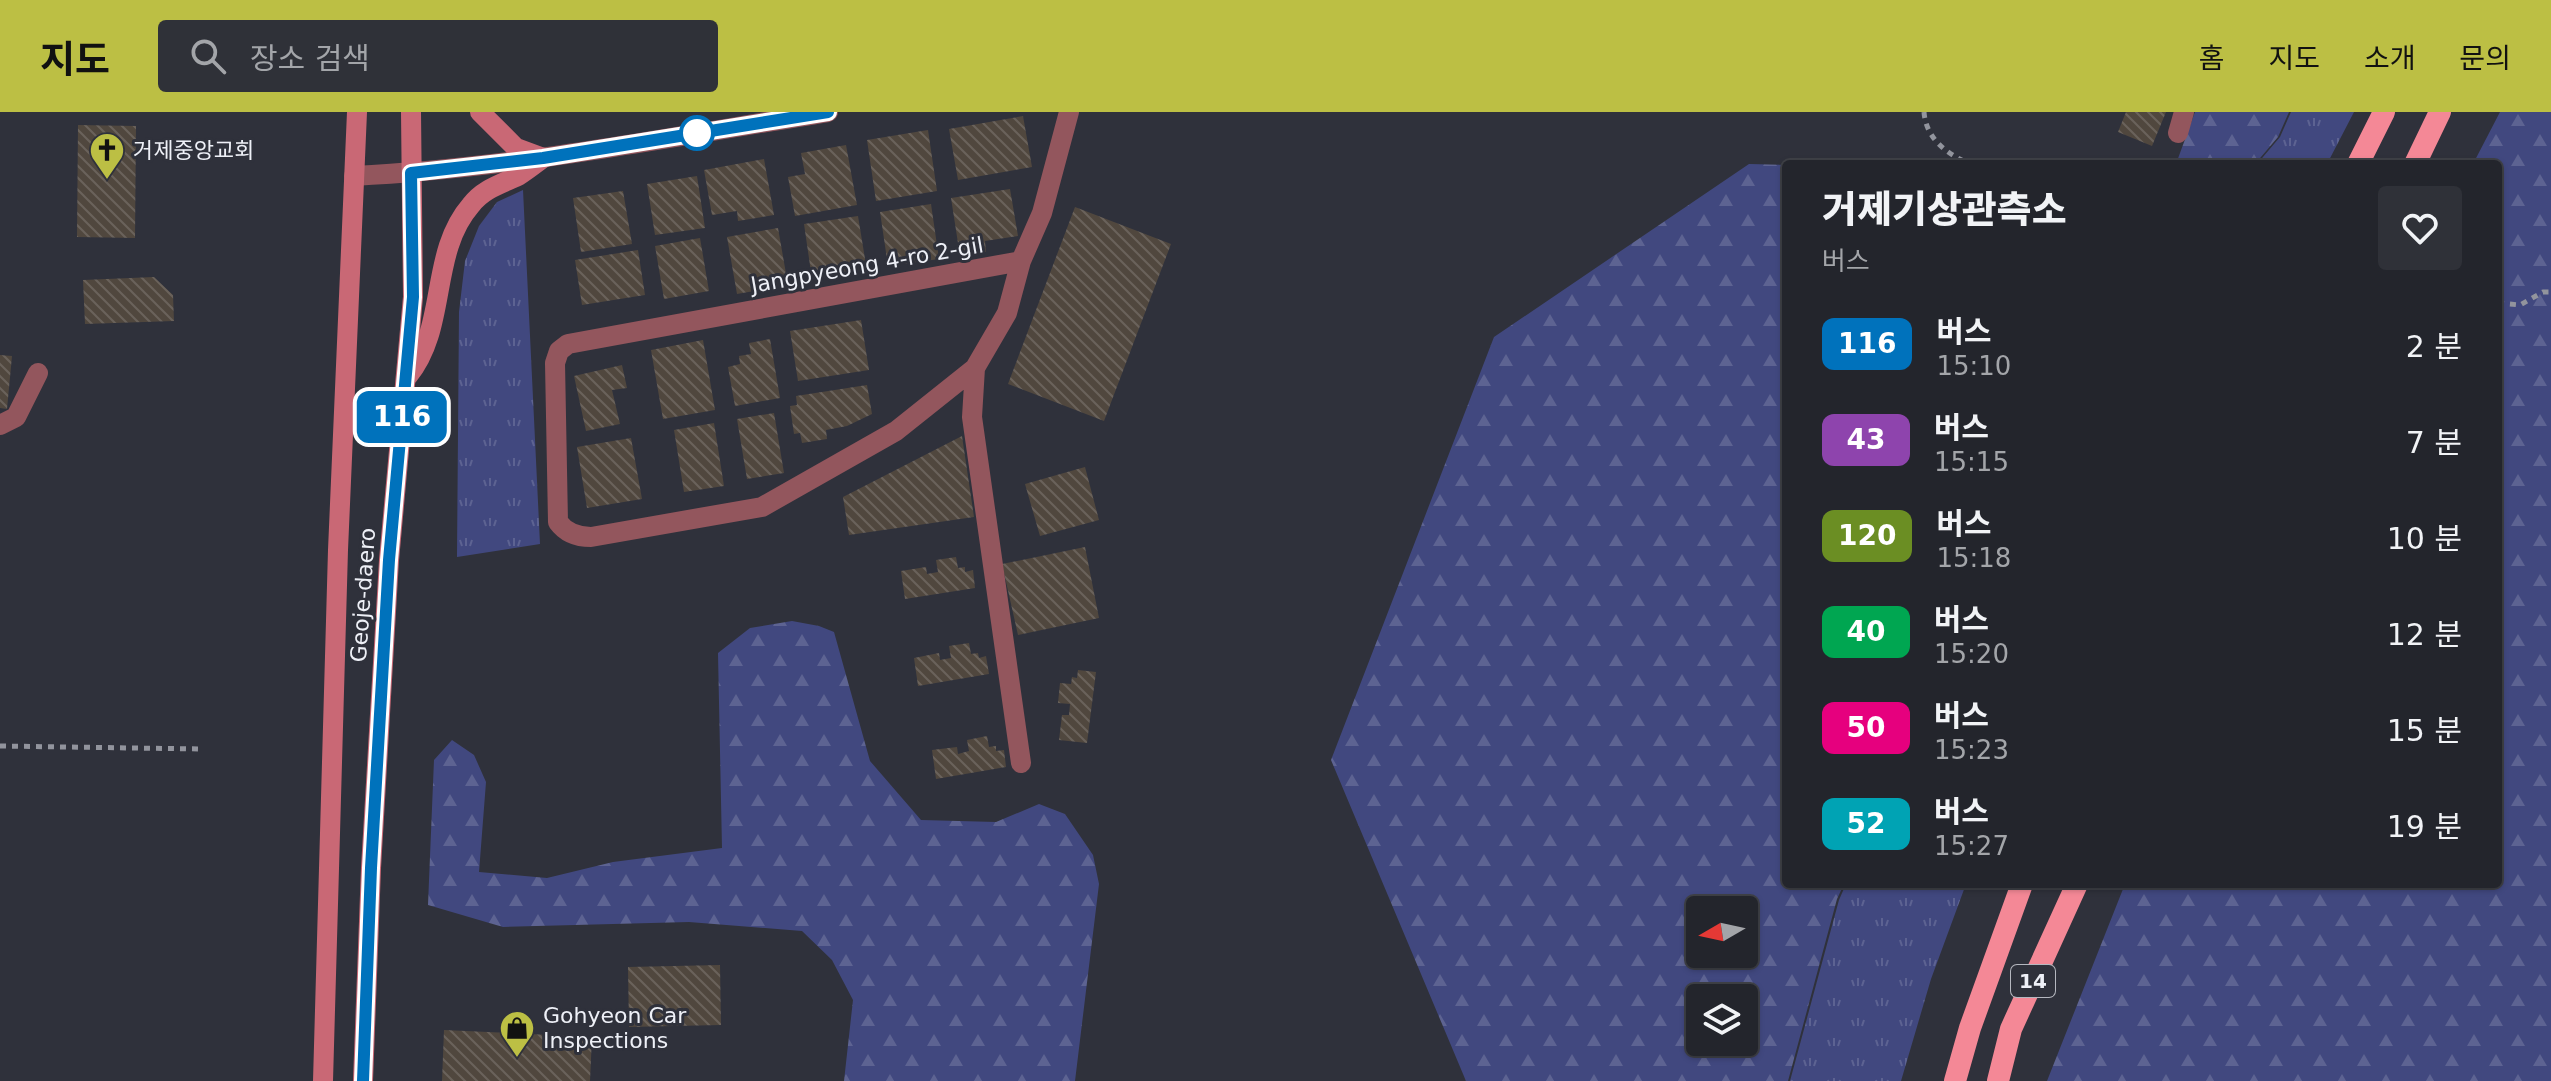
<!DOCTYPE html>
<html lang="ko">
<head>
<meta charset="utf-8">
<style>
  body { margin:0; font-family:"DejaVu Sans","Noto Sans KR",sans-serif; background:#2f3138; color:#f1f3f6; height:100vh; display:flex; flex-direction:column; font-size:30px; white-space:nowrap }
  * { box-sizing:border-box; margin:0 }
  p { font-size:26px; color:#a3a5a9 }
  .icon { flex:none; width:44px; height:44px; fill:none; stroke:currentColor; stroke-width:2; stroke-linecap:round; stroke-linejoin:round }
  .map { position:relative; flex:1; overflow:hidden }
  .drawer { position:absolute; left:1782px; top:48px; width:720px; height:728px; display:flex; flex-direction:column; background:#23252c; border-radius:8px; box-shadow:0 2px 6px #0004,0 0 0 2px #404248 }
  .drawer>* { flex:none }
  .badge { padding:0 16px; border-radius:12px; font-size:28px; line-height:52px }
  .needle { width:52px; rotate:261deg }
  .controls { position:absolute; left:1686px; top:784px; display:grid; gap:16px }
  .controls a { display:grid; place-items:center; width:72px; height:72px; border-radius:8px; background:#23252c; box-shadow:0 2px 6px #0004,0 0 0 2px #404248; font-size:40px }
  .map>.badge { position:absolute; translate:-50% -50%; box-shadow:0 0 0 4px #fff }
  .round { display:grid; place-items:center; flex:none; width:84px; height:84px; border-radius:8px; background:#2f3138 }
  .summary { display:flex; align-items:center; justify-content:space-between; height:136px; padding:0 40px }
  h1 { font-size:38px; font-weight:800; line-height:60px }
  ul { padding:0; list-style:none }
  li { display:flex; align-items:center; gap:24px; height:96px; padding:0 40px }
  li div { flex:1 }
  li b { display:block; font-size:30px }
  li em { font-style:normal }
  li .badge { min-width:88px; font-weight:700; text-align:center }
  header { display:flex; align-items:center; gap:48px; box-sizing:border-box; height:112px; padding:0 40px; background:#bcbf44; color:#111 }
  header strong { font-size:38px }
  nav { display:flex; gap:44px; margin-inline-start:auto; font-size:28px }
  .search { width:560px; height:72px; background:#2f3138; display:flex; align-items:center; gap:20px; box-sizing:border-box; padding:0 28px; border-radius:8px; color:#a3a5a9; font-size:30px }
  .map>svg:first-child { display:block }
  .grass { fill:url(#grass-tufts) }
  .forest { fill:url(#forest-firs); fill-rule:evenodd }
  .building { fill:url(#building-back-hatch) }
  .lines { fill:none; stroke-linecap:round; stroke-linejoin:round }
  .path { stroke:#92949d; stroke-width:5; stroke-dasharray:6 6; stroke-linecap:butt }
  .minor { stroke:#93565d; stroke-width:20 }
  .tertiary { stroke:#93565d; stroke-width:20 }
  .secondary { stroke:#c96875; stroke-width:20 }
  .trunk { stroke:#f48896; stroke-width:22 }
  .line-casing { stroke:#fff; stroke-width:18 }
  .line { stroke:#0072bc; stroke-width:12 }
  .stop-dot { fill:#fff; stroke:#0072bc; stroke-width:4 }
  .labels { text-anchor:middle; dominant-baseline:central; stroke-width:6; stroke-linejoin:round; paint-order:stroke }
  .shield { fill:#2f313b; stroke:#b5b7bf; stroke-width:2 }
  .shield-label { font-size:20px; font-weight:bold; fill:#eef0f7 }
  .poi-label { font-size:22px; fill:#eef0f7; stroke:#2f313b; text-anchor:start }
  .street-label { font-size:22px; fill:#eef0f7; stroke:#2f313b }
</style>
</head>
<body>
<header>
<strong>지도</strong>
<div class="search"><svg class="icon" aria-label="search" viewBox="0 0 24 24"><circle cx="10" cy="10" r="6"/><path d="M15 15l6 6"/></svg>장소 검색</div>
<nav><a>홈</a><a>지도</a><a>소개</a><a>문의</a></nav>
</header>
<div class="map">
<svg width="2551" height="969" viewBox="0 0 2551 969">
  <defs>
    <pattern id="grass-tufts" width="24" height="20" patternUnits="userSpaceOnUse" patternTransform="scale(2)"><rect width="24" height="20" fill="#41487f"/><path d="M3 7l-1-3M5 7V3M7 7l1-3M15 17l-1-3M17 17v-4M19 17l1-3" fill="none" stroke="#5d6392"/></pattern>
    <pattern id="forest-firs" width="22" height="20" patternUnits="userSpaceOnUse" patternTransform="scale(2)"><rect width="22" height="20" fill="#41487f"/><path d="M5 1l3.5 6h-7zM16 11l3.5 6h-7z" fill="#5d6392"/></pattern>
    <pattern id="building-back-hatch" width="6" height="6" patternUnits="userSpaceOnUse" patternTransform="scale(2)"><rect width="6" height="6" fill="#50473e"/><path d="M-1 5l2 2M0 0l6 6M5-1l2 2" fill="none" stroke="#6a625b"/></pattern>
  </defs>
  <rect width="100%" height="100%" fill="#2f313b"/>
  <path class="grass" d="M2291,0H2354L2327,52H2257L2280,25Z
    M523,78L540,432L457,445L459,200L465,149L479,114L497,90Z
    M1846,772H1966L1931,867L1901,969H1790L1839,788Z"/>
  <path class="forest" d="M2195,0H2289L2278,25L2255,52H2176Z
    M2500,0H2551V969H2047L2125,772H2498V52H2473Z
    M1749,52L1786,53V772H1844L1837,787L1788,969H1466L1331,648L1494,225ZM1744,798V842H1700V798ZM1744,886V930H1700V886Z
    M792,509L819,514L834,520L870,649L921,708L996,710L1039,692L1065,702L1093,743L1099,772L1075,969H844L853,888L832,848L802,819L689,810L503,815L428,793L434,648L452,628L474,643L486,670L479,760L547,766L613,750L722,736L718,541L750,516Z"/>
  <path class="building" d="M2126,0H2166L2152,34L2118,20Z
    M1023,4L1032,55L958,68L949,17Z
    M78,13L136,14L135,126L77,125Z
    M928,18L937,79L876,89L867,28Z
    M846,33L857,93L795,104L788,65L805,62L801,41Z
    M764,47L774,103L738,109L737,99L712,103L704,58Z
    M697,64L705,116L655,123L647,72Z
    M1010,77L1018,124L985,129L986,140L960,144L951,86Z
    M623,79L632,132L581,140L573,86Z
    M931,92L939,147L888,154L880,100Z
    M1075,95L1171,132L1104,309L1008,272Z
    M858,104L867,159L812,167L804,112Z
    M778,116L788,173L737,182L727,125Z
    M700,126L709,179L664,187L655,134Z
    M638,138L645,183L582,193L575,148Z
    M154,165L173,183L174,209L85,212L83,168Z
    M861,208L869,258L798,269L790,219Z
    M770,227L780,286L735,294L728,255L740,252L739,244L751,242L749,231Z
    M703,228L715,298L663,307L651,238Z
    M0,243L12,244L7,297L0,296Z
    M622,253L627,276L612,278L620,312L586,319L574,264Z
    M867,273L872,302L847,314L826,318L827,327L802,331L800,321L794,322L790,294L797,293L796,284Z
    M774,301L784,361L747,367L737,307Z
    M714,311L724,374L684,380L674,318Z
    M962,324L974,405L849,423L843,385Z
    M631,326L642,387L587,396L577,335Z
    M1085,355L1099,408L1040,424L1025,372Z
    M1085,435L1099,506L1018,523L1002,452Z
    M956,445L958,456L965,455V460L973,458L975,476L905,487L901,459L926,455L927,462L938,460L936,448Z
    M969,531L971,542L978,541L979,546L986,544L989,562L918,574L914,546L939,541L940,548L951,546L949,534Z
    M1078,558L1096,560L1087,631L1059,628L1062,603H1069L1070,592L1058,591L1060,571L1071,572L1072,565L1077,566Z
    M987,624L989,635L996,634V639L1004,638L1006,655L936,667L932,638L957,635L958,642L969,639L967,628Z
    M720,853L721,913L629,915L628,855Z
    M444,918L592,925L590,969H442Z"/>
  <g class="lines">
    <path class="path" d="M1924,0C1926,27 1947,42 1970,52
      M2498,191L2520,193L2543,180H2551
      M0,634L201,637"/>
    <path class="minor" d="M2178,21L2184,0
      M1021,149L1007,201L975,256L896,319L762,395L591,425C578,425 566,421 558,410L555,251L559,239L568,232L1021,149L1042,101L1069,0
      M975,256L972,305L1021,651
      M0,313L16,305L38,261"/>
    <path class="tertiary" d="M354,64C514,56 671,25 828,0"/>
    <path class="secondary" d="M480,0L516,36L543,46
      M408,264C448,215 429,141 471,93C483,77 501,72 518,64C526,59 535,52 543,46
      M323,969L338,438L357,0
      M363,969L371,756L389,448L413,185L411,0"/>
    <path class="trunk" d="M2358,52L2384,0
      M2415,52L2440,0
      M1955,969L1970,916L2022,772
      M1998,969L2011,917L2077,772"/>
  </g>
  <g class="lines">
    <g class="line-casing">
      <path id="line" d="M363,969L371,756L389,448L413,185L411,61L543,46L828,0"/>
    </g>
    <use href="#line" class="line"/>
  </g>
  <defs>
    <g id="church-pin" transform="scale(1.8)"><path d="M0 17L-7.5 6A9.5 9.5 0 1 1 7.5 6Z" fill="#bcbf44" stroke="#2f313b"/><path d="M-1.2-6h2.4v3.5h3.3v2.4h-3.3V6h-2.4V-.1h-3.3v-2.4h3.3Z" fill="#111"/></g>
    <g id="shop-pin" transform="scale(1.8)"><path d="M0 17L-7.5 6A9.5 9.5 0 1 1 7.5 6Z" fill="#bcbf44" stroke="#2f313b"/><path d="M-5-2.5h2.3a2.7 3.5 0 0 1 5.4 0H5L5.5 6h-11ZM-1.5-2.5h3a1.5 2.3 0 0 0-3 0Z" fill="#111"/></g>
  </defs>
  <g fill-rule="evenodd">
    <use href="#church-pin" x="107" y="38"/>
    <use href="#shop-pin" x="517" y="916"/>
  </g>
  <circle class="stop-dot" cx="697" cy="21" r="16"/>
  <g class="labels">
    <rect class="shield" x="2011" y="853" width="44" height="32" rx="6"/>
    <g class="shield-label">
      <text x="2033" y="869">14</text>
    </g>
    <g class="poi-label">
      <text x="133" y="38">거제중앙교회</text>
      <text x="543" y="903">Gohyeon Car<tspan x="543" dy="25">Inspections</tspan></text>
    </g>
    <g class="street-label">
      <text transform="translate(867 153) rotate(-10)">Jangpyeong 4-ro 2-gil</text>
      <text transform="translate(363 483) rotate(-86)">Geoje-daero</text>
    </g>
  </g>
</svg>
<div class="controls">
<a><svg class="needle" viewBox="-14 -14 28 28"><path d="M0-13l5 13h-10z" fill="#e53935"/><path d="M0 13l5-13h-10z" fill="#a3a5a9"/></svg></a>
<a><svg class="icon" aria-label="layers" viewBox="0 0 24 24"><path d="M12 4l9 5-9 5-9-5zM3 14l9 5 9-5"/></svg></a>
</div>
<b class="badge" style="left:402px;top:305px;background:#0072bc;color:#fff">116</b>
<section class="drawer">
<div class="summary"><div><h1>거제기상관측소</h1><p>버스</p></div><a class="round"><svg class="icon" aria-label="heart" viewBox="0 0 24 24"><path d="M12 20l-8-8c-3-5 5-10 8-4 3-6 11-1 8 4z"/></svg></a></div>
<ul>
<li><span class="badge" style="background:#0072bc;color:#fff">116</span><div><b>버스</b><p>15:10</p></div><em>2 분</em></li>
<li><span class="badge" style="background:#8e44ad;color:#fff">43</span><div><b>버스</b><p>15:15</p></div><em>7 분</em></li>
<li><span class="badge" style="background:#6b8e23;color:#fff">120</span><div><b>버스</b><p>15:18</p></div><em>10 분</em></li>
<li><span class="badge" style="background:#00a651;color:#fff">40</span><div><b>버스</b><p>15:20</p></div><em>12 분</em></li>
<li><span class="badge" style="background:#e6007e;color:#fff">50</span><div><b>버스</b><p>15:23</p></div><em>15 분</em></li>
<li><span class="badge" style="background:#00a3b4;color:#fff">52</span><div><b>버스</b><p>15:27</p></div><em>19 분</em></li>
</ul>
</section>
</div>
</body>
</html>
